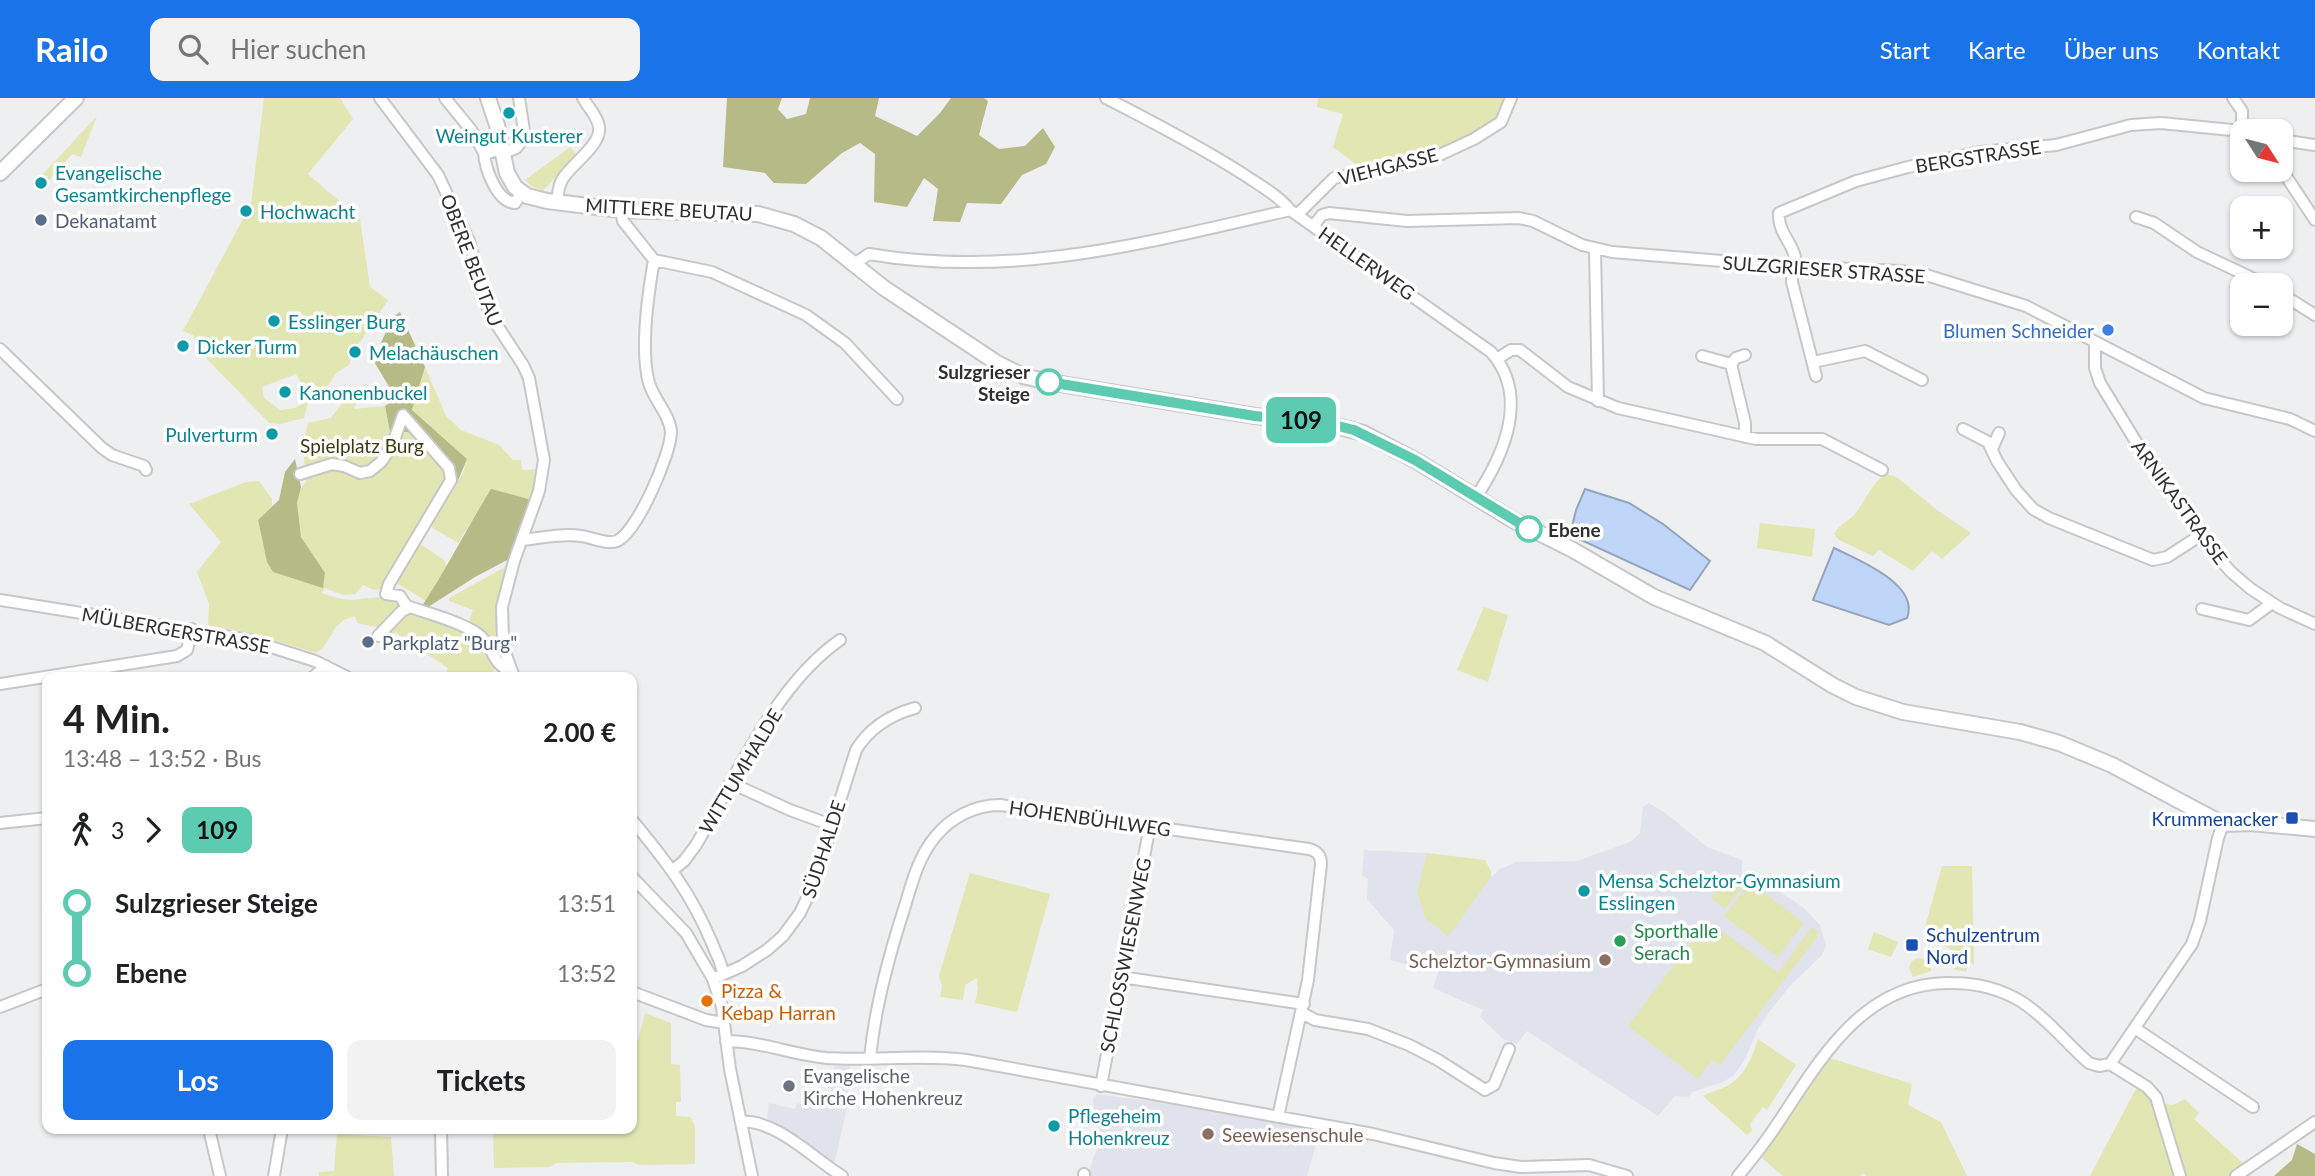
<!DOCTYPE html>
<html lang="de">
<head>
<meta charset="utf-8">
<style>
  body { margin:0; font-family:Lato,sans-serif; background:#f2f2f2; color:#202124; height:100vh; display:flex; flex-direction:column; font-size:26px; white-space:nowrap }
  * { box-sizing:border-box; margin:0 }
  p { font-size:23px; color:#757577 }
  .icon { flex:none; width:38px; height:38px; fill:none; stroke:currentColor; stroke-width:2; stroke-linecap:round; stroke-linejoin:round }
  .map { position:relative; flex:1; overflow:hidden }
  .drawer { position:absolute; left:42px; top:574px; width:595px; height:462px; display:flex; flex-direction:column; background:#fff; border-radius:14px; box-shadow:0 2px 5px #0004 }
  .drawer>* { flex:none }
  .badge { padding:0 14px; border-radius:10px; font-size:24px; line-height:46px }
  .needle { width:46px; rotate:126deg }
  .tools { position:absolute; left:2230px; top:21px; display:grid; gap:14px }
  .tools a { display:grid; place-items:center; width:63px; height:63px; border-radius:14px; background:#fff; box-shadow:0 2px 5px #0004; font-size:35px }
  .map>.badge { position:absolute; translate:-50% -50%; box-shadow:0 0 0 4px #fff }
  .legs { display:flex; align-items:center; gap:10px; height:77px; padding:0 21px; font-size:23px }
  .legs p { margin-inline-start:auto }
  .headline { display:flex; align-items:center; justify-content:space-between; height:119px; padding:0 21px }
  h1 { font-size:38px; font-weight:700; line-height:52px }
  .action { display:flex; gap:14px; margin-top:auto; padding:14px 21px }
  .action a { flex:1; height:80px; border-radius:14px; background:#1a73e8; color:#fff; font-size:28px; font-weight:700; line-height:80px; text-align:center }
  .action a+a { background:#f2f2f2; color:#202124 }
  ul { padding:0 21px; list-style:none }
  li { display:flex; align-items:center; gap:24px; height:70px; font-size:26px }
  li i { display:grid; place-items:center; width:10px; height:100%; margin:0 9px; background:currentColor }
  li i::after { content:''; width:18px; height:18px; margin:-9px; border:5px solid; border-radius:50%; background:#fff }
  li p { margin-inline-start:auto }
  li:first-child i { background:linear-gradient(#0000 50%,currentColor 0) }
  li:last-child i { background:linear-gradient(currentColor 50%,#0000 0) }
  header { display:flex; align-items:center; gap:42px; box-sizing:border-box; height:98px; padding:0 35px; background:#1a73e8; color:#fff }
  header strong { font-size:33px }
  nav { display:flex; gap:38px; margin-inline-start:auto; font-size:24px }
  .search { width:490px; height:63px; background:#f2f2f2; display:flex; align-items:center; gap:18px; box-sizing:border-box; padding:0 24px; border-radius:14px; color:#757577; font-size:26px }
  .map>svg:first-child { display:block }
  .built { fill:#e0e3eb }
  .green { fill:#e1e6b3 }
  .forest { fill:#b5ba87 }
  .water { fill:#bfd6f9; stroke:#94a4bc; stroke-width:2 }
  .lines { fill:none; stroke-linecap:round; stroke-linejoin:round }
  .minor-casing { stroke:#c6c7c8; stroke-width:14 }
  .major-casing { stroke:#c6c7c8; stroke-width:18 }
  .minor { stroke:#fff; stroke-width:10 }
  .major { stroke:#fff; stroke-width:14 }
  .line-1-casing { stroke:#fff; stroke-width:16 }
  .line-1 { stroke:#5dcbb1; stroke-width:10 }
  .culture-dot { fill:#0f9aa8; stroke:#fff; stroke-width:2.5 }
  .service-dot { fill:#5c6f8a; stroke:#fff; stroke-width:2.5 }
  .shop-dot { fill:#3f7fe0; stroke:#fff; stroke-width:2.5 }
  .stop-1-dot { fill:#fff; stroke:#5dcbb1; stroke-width:3.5 }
  .transit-dot { fill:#1a4fb4; stroke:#fff; stroke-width:2.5 }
  .leisure-dot { fill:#2e9e5b; stroke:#fff; stroke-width:2.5 }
  .education-dot { fill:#8d6e63; stroke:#fff; stroke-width:2.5 }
  .food-dot { fill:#e8710a; stroke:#fff; stroke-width:2.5 }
  .worship-dot { fill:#6b7280; stroke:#fff; stroke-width:2.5 }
  .labels { text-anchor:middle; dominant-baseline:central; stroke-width:7; stroke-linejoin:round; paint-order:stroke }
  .culture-label { font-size:19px; fill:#0d838f; stroke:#fff; text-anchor:start }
  .street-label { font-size:19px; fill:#2f2f2f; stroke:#fff }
  .service-label { font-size:19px; fill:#4e5e75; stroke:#fff; text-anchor:start }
  .shop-label { font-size:19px; fill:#366cbe; stroke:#fff; text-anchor:end }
  .stop-label { font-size:19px; font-weight:bold; fill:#2f2f2f; stroke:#fff; text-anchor:end }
  .park-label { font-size:19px; fill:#383a12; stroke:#fff }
  .transit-label { font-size:19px; fill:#164399; stroke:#fff; text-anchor:end }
  .leisure-label { font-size:19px; fill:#27864d; stroke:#fff; text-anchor:start }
  .education-label { font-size:19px; fill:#785e54; stroke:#fff; text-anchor:end }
  .food-label { font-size:19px; fill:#c56008; stroke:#fff; text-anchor:start }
  .worship-label { font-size:19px; fill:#5b616d; stroke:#fff; text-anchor:start }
</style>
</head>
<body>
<header>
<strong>Railo</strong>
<div class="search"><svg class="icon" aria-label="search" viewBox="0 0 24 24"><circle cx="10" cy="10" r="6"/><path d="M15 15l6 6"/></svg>Hier suchen</div>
<nav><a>Start</a><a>Karte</a><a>Über uns</a><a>Kontakt</a></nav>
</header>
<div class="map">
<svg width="2315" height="1078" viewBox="0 0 2315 1078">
  <rect width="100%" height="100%" fill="#eeeff0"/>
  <path class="built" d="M1649,705L1664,714L1707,749L1742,762V775L1766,784L1804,810L1820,827L1826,848L1822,857L1791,887L1769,914L1758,931L1744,963L1733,978L1723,984L1692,994L1689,999L1675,998L1658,1018L1527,933L1517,946L1503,941L1480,919L1483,912L1433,890L1439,872L1421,866L1417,869L1390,862L1394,832L1367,801L1368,781L1362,778L1364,752L1427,755L1417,794L1425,820L1448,839L1463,816L1491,779L1500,771L1517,764L1577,763L1630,744L1640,735L1643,709Z
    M834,968H850L847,1010L834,1067L767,1020L769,1005L795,1011L797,1005L823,1011L824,1005L829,1006Z
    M1096,996L1172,1006L1320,1032L1307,1078H1087L1098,1048L1093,1001Z"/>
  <path class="green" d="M264,0H340L353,21L308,76L360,121L370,189L388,202L356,250L349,255L351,260L349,267L336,275L322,298L311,301L296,276L262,289L264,300L280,312L295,310L308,303L304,320L280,326L269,325L208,262L198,249L193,237L183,233L251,106Z
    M1318,0H1508C1491,50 1407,61 1361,70L1333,49L1343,16L1317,9Z
    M97,18L81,59L72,56L49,82L43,76Z
    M570,49L576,56L543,93L531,88L525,82Z
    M425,269L446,318L461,332L499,347L513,362H521L522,372L539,371L532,402L491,392L458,445L431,429L463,375L467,361L412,312Z
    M355,289L359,296L354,311L385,308L390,334H408L443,369L448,379L383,491L374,492L363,487L355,496L343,497L324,490L322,495C331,498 340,501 350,502C365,502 390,493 400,506L399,511L381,530L357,525L355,518L344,522L336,529L323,550L316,555L254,536L208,527L209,506L197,474L221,444L189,406L246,384L259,383L272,401V408L258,423L267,464L273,474L323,489L325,475C318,464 305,450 301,437C296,421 293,396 306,384L303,346L308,325L331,320Z
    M1887,376L1898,380L1937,412L1971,435L1942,461L1932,453L1913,473L1879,452L1873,458L1839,442L1834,436C1839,427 1848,423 1855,416C1866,403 1872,383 1887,376Z
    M1760,425L1815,431L1812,459L1757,450Z
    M419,445L444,462L447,469L426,503L395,484Z
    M509,467L503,561L488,579H464L457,574L453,579H444L448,570L395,534L390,539L386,536L400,519L407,515L468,526L473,512L449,503V500Z
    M1484,509L1508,517L1488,584L1457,572Z
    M1427,755L1485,762L1491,774V779L1448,839L1425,820L1417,794Z
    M1942,768H1972L1974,867L1969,864L1966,874L1954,871L1955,855L1924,833Z
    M970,775L1050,796L1017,914L975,905L978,891L977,880L965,887L963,902L940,899L942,888L939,878Z
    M1728,777L1743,788L1725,811L1711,800Z
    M1750,784L1804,825L1778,859L1724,818Z
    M1708,822L1778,875L1812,829L1820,835L1720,967L1712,962L1698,981L1628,928Z
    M1874,834L1898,844L1891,859L1868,851Z
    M1918,860L1927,862L1931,867V873L1913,879L1909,869L1912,863Z
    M645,915L671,925V966L680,967L681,1004H676V1018L690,1019L695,1028V1066L639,1067L632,1064L557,1065L550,1069L494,1070L493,1031H632V942L638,943Z
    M1758,941L1796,967L1767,1012L1763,1009L1750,1026L1752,1033L1747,1037L1703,998C1709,994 1716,993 1723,990C1743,982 1752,960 1758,941Z
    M1830,960L1912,986L1908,1007L1941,1024L1967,1078H1866L1863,1075L1860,1078H1783L1762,1060Z
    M2138,987L2151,998L2177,1078H2090Z
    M2185,1001L2199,1015L2194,1021L2245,1067L2229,1078H2183L2164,1006L2173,1007Z
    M337,1036L391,1039L394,1078H319V1074L334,1073Z"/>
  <path class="forest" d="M727,0H782L778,11L787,21L806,16L810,0H879L875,18L917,38L940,15L951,0H984L988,3L979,37L999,51L1025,48L1043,30L1055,49L1046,66L1022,77L1001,106L967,105L960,124L933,123L938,91L924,80L907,109L874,104L875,56L860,45L842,55L806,86L774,85L765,75L723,69Z
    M400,214L425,269L412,312L467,361L457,385L448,379L443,369L408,334H390L385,308L396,300L373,262L393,219Z
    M295,361L301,389L297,405L301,439L325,475L323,490L273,474L267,464L258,422L279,402L285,374Z
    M491,391L532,402L511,460L475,479L425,511L422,508C447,470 467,430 491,391Z
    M2297,1046L2315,1056V1078H2274L2292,1062Z"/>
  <path class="water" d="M1585,391L1629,405L1663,426L1710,463L1690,492L1570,437L1576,412Z
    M1834,450C1858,462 1920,486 1907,520L1889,527L1813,502Z"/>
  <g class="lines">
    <g class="minor-casing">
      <path id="minor" d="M380,0L438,77L469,143L489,215L523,267L529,280L544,362L539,393L514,463L502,509L503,542L506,557L514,579
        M445,0L472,33L483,53L488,55L501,51
        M1106,0C1153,24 1199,48 1243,76C1259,87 1278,97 1290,112L1491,254C1530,298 1504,357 1476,399
        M2233,0L2242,13V33
        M2280,42L2315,47
        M484,54C485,71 497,104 515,105L522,94
        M501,56L516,50L525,39L519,0
        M2280,69L2315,122
        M557,104C558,97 558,89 562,82C570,67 602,47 599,29C598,19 588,9 583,0
        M1298,116L1334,80L1433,60L1474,41L1501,24L1511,0
        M2136,119L2154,125L2197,154L2267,187
        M1314,127L1322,117L1329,115L1407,123L1519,120L1533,123L1582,147L1612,154L1784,168L1901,173L1926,177L2026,208L2204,300L2290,321L2315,333
        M1595,151L1598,303
        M654,162L712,174L806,217L845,245L897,301
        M854,166L869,156C1016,181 1149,144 1290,112
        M1792,169V184L1816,278
        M1796,169C1797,147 1777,136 1779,115L1856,83L1908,69L1980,54L2056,47L2131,27L2161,25L2242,33
        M2280,195L2315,217
        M2095,244V270L2100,285L2138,347L2162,377L2210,450L2231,474L2251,491L2280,510L2315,526
        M0,251L102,350L112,357L144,368L146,372
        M1702,258L1731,266L1745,325V339
        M1497,261L1511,252H1520L1568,289L1618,310L1756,341H1822L1882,372
        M1813,264L1865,253L1922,282
        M1731,266L1736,260L1745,257
        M1963,331L1988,344L1997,363L2016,392L2033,411L2049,420L2153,462L2167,459L2201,437
        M1992,351L1999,335
        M300,376L332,366L344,368L360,375L370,373L381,364L392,348L403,317L449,370L451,382L389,486L386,496L400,498L407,509
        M522,442C541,440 562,435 581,438C591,439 607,447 617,443C637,434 671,356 671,334C670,317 654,302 649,285C640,252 648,196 654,162L623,123L621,112
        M0,502L249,542L315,563L347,579
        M2202,511L2249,522L2272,505
        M378,538L402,513L410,509C430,516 461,524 478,536C493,547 492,566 510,573
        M313,579L326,568
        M0,586L177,558L187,552L192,531
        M731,685L790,712L831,727
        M632,722C666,763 691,795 712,845C716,856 722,865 723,876
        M0,725L47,720
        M673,772L684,763L696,747C734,681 776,586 840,542
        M632,779L686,835L713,881L722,909L730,971L752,1078
        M1121,879L1304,906
        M713,881L742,868L767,852L783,838L800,815L814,785L856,652C870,629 890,617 915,610
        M632,894L706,922L724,925
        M0,909L47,891
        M1302,915L1315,922L1368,931L1409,947L1438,962L1485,992L1494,987L1509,951
        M2136,931L2253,1009
        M726,943C760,943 793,957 827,960C873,963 919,956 966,962L1373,1036L1494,1065L1521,1069L1589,1067L1627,1078
        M870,960C875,908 889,857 905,808C912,784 919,758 935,739C951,719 975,707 1000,707L1309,751C1317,753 1321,757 1321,766L1308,882L1278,1019
        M2110,966L2192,846L2200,823L2218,740L2223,726
        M2110,966L2147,989L2156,999L2180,1078
        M1101,988L1150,727
        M742,1024C775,1021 814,1061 842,1078
        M209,1031L220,1078
        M441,1031L442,1078
        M274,1078L282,1031
        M1084,1078V1076
        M1738,1078C1753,1060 1767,1042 1780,1022C1821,960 1865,883 1951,885C1975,885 2001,891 2022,904C2048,921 2066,945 2089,965L2099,968L2110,966
        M2236,1078L2315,1024"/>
    </g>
    <g class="major-casing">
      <path id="major" d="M488,0L497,27L507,75L515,89L527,98L547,103L621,112L758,116L794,126L821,140L884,190L997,265L1023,278L1049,284L1255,318L1326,325L1363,335L1415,362L1513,422L1573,452L1654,499L1765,545L1832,587L1856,599L1903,614L2020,634L2059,645L2112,667L2223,726L2250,725L2315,731
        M0,75L76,0"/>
    </g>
    <use href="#minor" class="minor"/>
    <use href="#major" class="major"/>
  </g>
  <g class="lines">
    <g class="line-1-casing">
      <path id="line-1" d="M1049,284L1255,318L1326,325L1354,332L1415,362L1529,431"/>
    </g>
    <use href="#line-1" class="line-1"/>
  </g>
  <g class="culture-dot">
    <circle cx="509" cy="15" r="7"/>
    <circle cx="41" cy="85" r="7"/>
    <circle cx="246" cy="113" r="7"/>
    <circle cx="274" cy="223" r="7"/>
    <circle cx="183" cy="248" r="7"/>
    <circle cx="355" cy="254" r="7"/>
    <circle cx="285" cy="294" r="7"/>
    <circle cx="272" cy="336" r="7"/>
    <circle cx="1584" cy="793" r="7"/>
    <circle cx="1054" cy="1028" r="7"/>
  </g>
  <g class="service-dot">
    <circle cx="41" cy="122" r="7"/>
    <circle cx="368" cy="544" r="7"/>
  </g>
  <circle class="shop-dot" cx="2108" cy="232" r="7"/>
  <g class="stop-1-dot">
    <circle cx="1049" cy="284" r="12"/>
    <circle cx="1529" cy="431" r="12"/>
  </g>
  <g class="transit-dot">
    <rect x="2285" y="713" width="14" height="14" rx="3.5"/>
    <rect x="1905" y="840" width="14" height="14" rx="3.5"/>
  </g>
  <circle class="leisure-dot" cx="1620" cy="843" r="7"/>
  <g class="education-dot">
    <circle cx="1605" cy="862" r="7"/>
    <circle cx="1208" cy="1036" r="7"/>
  </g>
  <circle class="food-dot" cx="707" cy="903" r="7"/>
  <circle class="worship-dot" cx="789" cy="988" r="7"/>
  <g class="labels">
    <g class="culture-label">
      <text x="509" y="37" text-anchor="middle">Weingut Kusterer</text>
      <text x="55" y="74">Evangelische<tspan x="55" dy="22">Gesamtkirchenpflege</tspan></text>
      <text x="260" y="113">Hochwacht</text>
      <text x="288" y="223">Esslinger Burg</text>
      <text x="197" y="248">Dicker Turm</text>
      <text x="369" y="254">Melachäuschen</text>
      <text x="299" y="294">Kanonenbuckel</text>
      <text x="258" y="336" text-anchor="end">Pulverturm</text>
      <text x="1598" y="782">Mensa Schelztor-Gymnasium<tspan x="1598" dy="22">Esslingen</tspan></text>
      <text x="1068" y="1017">Pflegeheim<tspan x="1068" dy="22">Hohenkreuz</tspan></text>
    </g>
    <g class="street-label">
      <text transform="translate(1978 58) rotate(-9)">BERGSTRASSE</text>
      <text transform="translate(1388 68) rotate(-14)">VIEHGASSE</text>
      <text transform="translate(669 111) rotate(3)">MITTLERE BEUTAU</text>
      <text transform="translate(472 162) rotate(69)">OBERE BEUTAU</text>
      <text transform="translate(1367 165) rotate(35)">HELLERWEG</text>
      <text transform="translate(1824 171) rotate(4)">SULZGRIESER STRASSE</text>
      <text transform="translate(2180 404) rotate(54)">ARNIKASTRASSE</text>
      <text transform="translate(176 532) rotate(10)">MÜLBERGERSTRASSE</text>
      <text transform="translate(740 673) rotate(-59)">WITTUMHALDE</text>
      <text transform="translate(1090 720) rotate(8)">HOHENBÜHLWEG</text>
      <text transform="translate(823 751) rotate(-72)">SÜDHALDE</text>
      <text transform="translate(1125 857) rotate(-79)">SCHLOSSWIESENWEG</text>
    </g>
    <g class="service-label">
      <text x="55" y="122">Dekanatamt</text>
      <text x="382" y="544">Parkplatz "Burg"</text>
    </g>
    <g class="shop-label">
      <text x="2094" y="232">Blumen Schneider</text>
    </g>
    <g class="stop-label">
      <text x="1030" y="273">Sulzgrieser<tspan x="1030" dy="22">Steige</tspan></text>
      <text x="1548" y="431" text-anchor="start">Ebene</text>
    </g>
    <g class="park-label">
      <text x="362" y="347">Spielplatz Burg</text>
    </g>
    <g class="transit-label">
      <text x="2278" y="720">Krummenacker</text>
      <text x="1926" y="836" text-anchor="start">Schulzentrum<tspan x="1926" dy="22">Nord</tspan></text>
    </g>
    <g class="leisure-label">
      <text x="1634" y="832">Sporthalle<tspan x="1634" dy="22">Serach</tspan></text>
    </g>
    <g class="education-label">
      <text x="1591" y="862">Schelztor-Gymnasium</text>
      <text x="1222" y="1036" text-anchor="start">Seewiesenschule</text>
    </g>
    <g class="food-label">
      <text x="721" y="892">Pizza &amp;<tspan x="721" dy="22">Kebap Harran</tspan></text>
    </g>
    <g class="worship-label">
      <text x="803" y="977">Evangelische<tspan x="803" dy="22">Kirche Hohenkreuz</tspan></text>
    </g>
  </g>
</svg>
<div class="tools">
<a><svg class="needle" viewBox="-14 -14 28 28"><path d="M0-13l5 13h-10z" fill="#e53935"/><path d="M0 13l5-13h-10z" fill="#757577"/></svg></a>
<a>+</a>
<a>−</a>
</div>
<b class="badge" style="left:1301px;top:322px;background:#5dcbb1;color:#111">109</b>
<section class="drawer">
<div class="headline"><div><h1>4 Min.</h1><p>13:48 – 13:52 · Bus</p></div><b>2.00 €</b></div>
<div class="legs"><svg class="icon" aria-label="walk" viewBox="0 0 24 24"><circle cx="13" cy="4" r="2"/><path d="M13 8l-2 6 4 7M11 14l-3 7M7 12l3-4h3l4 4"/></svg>3<svg class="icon" aria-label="forward" viewBox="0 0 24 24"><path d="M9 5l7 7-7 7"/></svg><b class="badge" style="background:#5dcbb1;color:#111">109</b></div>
<ul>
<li><i style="color:#5dcbb1"></i><b>Sulzgrieser Steige</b><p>13:51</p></li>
<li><i style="color:#5dcbb1"></i><b>Ebene</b><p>13:52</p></li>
</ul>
<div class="action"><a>Los</a><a>Tickets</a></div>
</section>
</div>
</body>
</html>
